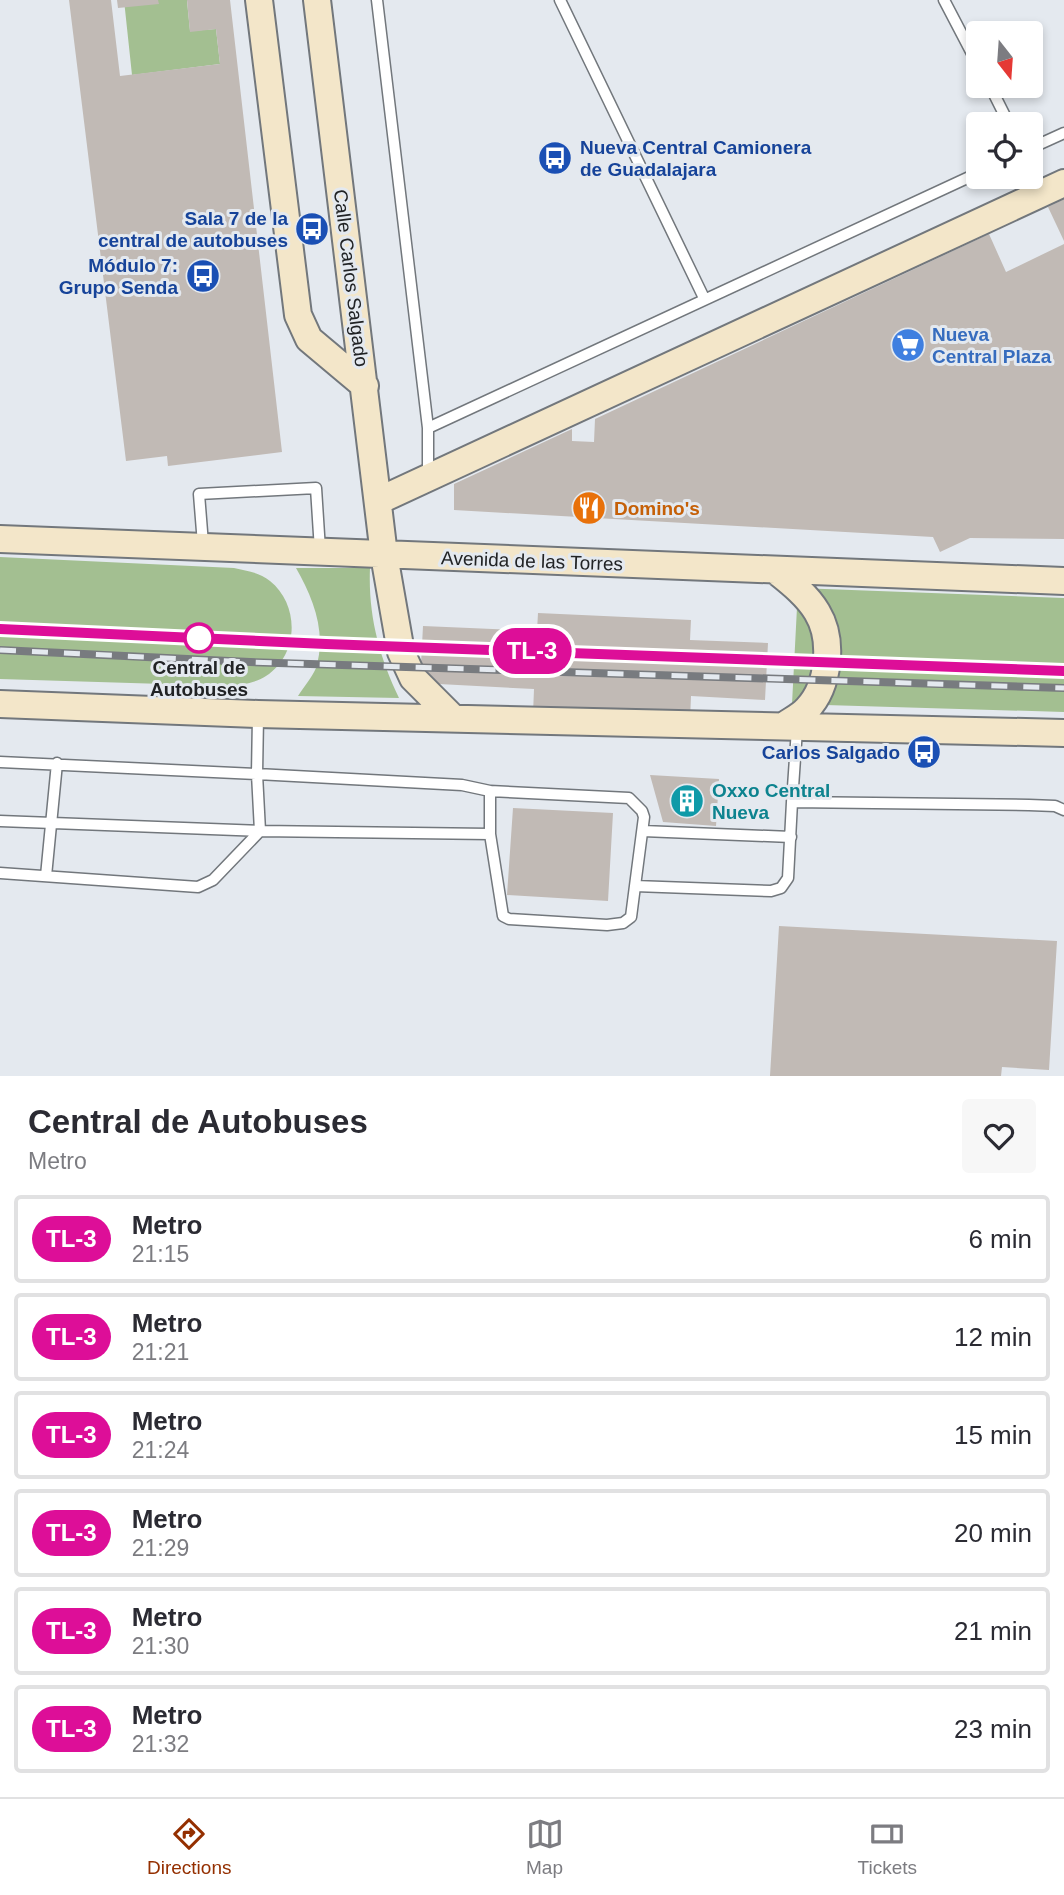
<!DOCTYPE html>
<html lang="en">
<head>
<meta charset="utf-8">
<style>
  body { margin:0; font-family:Arial,sans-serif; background:#f7f7f7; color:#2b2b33; height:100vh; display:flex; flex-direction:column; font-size:26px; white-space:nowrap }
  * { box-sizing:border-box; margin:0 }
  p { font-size:23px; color:#7c7c81 }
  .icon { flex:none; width:38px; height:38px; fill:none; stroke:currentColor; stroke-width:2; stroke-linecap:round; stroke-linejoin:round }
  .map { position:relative; height:1076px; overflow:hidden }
  .side { display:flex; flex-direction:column; background:#fff; flex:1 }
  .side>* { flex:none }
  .badge { padding:0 14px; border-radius:23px; font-size:24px; line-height:46px }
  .needle { width:46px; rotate:163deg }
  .controls { position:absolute; left:966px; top:21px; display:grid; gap:14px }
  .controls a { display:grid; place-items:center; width:77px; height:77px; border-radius:7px; background:#fff; box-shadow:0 4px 10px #0003; font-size:35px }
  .map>.badge { position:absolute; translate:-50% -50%; box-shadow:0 0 0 4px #fff }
  .round { display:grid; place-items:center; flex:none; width:74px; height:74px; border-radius:7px; background:#f7f7f7 }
  .head { display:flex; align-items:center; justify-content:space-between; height:119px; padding:0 28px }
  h1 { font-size:33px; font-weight:600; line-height:52px }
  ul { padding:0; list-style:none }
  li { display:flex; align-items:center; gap:21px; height:88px; margin:0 14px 10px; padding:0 14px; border:4px solid #e1e1e2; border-radius:7px }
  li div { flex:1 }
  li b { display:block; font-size:26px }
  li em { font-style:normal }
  li .badge { min-width:77px; font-weight:700; text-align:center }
  .menu { display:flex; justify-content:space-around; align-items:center; height:98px; border-top:2px solid #e1e1e2; background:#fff; font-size:19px; color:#7c7c81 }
  .menu a { display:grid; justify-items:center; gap:4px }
  .menu .active { color:#942f00 }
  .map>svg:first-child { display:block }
  .green { fill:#a3bf91 }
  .building { fill:#c1bab5 }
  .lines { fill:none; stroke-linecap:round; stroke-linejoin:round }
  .lane-casing { stroke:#72777c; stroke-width:13 }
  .secondary-casing { stroke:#72777c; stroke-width:30 }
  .lane { stroke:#fff; stroke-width:10 }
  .secondary { stroke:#f3e6c9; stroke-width:26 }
  .rail-casing { stroke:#787b7f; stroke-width:8 }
  .rail { stroke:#e4e9ef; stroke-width:5; stroke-dasharray:16; stroke-linecap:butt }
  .line-casing { stroke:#fff; stroke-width:16 }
  .line { stroke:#dd0e98; stroke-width:10 }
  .stop-dot { fill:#fff; stroke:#dd0e98; stroke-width:3.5 }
  .labels { text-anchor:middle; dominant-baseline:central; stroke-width:6; stroke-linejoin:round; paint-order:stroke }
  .transit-label { font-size:19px; font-weight:bold; fill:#164399; stroke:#e4e9ef; text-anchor:end }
  .street-label { font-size:19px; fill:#212325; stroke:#e4e9ef }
  .shop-label { font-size:19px; font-weight:bold; fill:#366cbe; stroke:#e4e9ef; text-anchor:start }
  .food-label { font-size:19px; font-weight:bold; fill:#c56008; stroke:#e4e9ef; text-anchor:start }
  .stop-label { font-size:19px; font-weight:bold; fill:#212325; stroke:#e4e9ef }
  .culture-label { font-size:19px; font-weight:bold; fill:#0d838f; stroke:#e4e9ef; text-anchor:start }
</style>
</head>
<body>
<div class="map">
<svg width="1064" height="1076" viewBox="0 0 1064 1076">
  <rect width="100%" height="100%" fill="#e4e9ef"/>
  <path class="green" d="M124,0H189L187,1L190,31L216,29L220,64L132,75Z
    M0,557L234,568C247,571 259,572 270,581C300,605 299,655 266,676C255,683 242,685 229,686L0,679Z
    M296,568H370C368,615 379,656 399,698L298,696C304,687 312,677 316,668C327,632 313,598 296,568Z
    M798,588L1064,598V712L792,704Z"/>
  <path class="building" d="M69,0H111L120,76L220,64L216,29L190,32L187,0H230L282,452L168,466L167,456L126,461Z
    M117,0H158L159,4L118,8Z
    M1064,199V241L1048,207Z
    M989,234L1006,272L1064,244V539L970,538L940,552L933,537L454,510V484L572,429V441L594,442L595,419Z
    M538,613L691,620L690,640L768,643L765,700L691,696L690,721L533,714L534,689L420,683L423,626L537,631Z
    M650,775L719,779L716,826L663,822Z
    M513,808L613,813L608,901L507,895Z
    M779,926L1057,941L1049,1070L1002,1067L1001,1076H770Z"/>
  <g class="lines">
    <g class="lane-casing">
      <path id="lane" d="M377,0L428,428V476
        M560,0L704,298
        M944,0L978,65
        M990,86L1009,124
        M1031,148L1064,133
        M428,428L978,173
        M203,544L199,494L316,488L320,550
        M0,762L257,774L258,717
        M490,791L629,798L642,811L644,817L635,886
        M792,802L797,729
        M0,821L260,831L257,774L462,785L490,791V834L503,916L509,919L607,925L623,923L631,917L635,886L771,891L781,888L788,878L792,802L1029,805L1055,806L1064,810
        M643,831L791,837
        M0,873L198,887L213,880L260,831L490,834
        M46,876L57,763"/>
    </g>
    <g class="secondary-casing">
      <path id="secondary" d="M259,0L298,315L309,339L365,386
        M317,0L384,555L401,652L413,678L452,717
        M378,501L1064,183
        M0,539L1064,581
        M775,570C790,582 807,595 817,612C834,640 829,686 807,709C801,716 792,720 785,725
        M0,704L258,714L1064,733"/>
    </g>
    <use href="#lane" class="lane"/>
    <use href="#secondary" class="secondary"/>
    <g class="rail-casing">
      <path id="rail" d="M0,629L326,644L1064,671
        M0,650L250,662L1064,688"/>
    </g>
    <use href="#rail" class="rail"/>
  </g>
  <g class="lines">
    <g class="line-casing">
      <path id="line" d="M0,629L326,644L1064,671"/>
    </g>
    <use href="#line" class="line"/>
  </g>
  <defs>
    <g id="bus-disc" transform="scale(1.75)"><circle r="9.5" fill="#1a4fb4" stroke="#e4e9ef"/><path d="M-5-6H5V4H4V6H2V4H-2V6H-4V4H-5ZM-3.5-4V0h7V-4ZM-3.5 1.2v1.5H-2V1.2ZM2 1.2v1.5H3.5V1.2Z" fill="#fff"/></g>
    <g id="supermarket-disc" transform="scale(1.75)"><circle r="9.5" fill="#3f7fe0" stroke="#e4e9ef"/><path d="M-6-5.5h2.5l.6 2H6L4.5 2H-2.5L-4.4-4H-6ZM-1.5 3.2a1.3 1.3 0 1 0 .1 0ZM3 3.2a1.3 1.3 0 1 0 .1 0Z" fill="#fff"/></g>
    <g id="restaurant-disc" transform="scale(1.75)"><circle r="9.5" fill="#e8710a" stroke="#e4e9ef"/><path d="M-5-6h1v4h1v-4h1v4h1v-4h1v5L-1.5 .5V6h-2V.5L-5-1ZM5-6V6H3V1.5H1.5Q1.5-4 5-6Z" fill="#fff"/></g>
    <g id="building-disc" transform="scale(1.75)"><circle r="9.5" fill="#0f9aa8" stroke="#e4e9ef"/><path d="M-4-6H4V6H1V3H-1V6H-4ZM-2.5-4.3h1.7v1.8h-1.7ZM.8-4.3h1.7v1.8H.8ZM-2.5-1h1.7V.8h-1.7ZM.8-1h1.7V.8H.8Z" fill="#fff"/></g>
  </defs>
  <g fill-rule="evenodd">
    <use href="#bus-disc" x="555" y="158"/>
    <use href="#bus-disc" x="312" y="229"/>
    <use href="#bus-disc" x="203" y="276"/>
    <use href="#supermarket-disc" x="908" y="345"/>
    <use href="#restaurant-disc" x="589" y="508"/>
    <use href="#bus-disc" x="924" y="752"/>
    <use href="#building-disc" x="687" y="801"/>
  </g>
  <circle class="stop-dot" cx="199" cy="638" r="14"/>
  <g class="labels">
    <g class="transit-label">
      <text x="580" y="147" text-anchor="start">Nueva Central Camionera<tspan x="580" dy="22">de Guadalajara</tspan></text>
      <text x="288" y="218">Sala 7 de la<tspan x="288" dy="22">central de autobuses</tspan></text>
      <text x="178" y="265">Módulo 7:<tspan x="178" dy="22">Grupo Senda</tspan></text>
      <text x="900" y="752">Carlos Salgado</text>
    </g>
    <g class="street-label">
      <text transform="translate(351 278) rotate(83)">Calle Carlos Salgado</text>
      <text transform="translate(532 561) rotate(2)">Avenida de las Torres</text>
    </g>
    <g class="shop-label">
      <text x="932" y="334">Nueva<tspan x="932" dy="22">Central Plaza</tspan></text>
    </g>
    <g class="food-label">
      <text x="614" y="508">Domino's</text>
    </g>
    <g class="stop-label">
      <text x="199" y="667">Central de<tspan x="199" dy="22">Autobuses</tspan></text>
    </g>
    <g class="culture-label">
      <text x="712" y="790">Oxxo Central<tspan x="712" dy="22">Nueva</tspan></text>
    </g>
  </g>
</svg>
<div class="controls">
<a><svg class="needle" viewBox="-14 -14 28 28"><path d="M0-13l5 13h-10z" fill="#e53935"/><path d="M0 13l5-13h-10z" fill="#7c7c81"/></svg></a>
<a><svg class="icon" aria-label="locate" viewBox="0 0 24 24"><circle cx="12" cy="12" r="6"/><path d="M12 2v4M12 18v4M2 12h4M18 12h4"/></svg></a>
</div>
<b class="badge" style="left:532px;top:651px;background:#dd0e98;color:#fff">TL-3</b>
</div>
<section class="side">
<div class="head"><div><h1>Central de Autobuses</h1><p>Metro</p></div><a class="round"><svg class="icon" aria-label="heart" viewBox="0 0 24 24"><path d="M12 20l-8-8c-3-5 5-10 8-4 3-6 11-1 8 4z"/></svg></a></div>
<ul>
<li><span class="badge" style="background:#dd0e98;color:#fff">TL-3</span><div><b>Metro</b><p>21:15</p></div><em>6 min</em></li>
<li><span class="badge" style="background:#dd0e98;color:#fff">TL-3</span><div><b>Metro</b><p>21:21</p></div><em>12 min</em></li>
<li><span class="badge" style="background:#dd0e98;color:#fff">TL-3</span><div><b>Metro</b><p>21:24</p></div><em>15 min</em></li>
<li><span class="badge" style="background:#dd0e98;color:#fff">TL-3</span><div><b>Metro</b><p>21:29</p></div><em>20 min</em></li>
<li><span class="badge" style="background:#dd0e98;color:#fff">TL-3</span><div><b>Metro</b><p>21:30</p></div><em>21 min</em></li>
<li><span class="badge" style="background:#dd0e98;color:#fff">TL-3</span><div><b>Metro</b><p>21:32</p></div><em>23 min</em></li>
</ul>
</section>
<nav class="menu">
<a class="active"><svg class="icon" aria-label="directions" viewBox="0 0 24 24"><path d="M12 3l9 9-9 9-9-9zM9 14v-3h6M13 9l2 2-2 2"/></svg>Directions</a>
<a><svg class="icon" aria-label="map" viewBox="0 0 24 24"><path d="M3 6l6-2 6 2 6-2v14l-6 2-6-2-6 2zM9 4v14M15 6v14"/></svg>Map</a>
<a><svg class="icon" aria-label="tickets" viewBox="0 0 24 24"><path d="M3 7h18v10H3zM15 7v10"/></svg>Tickets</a>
</nav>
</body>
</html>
